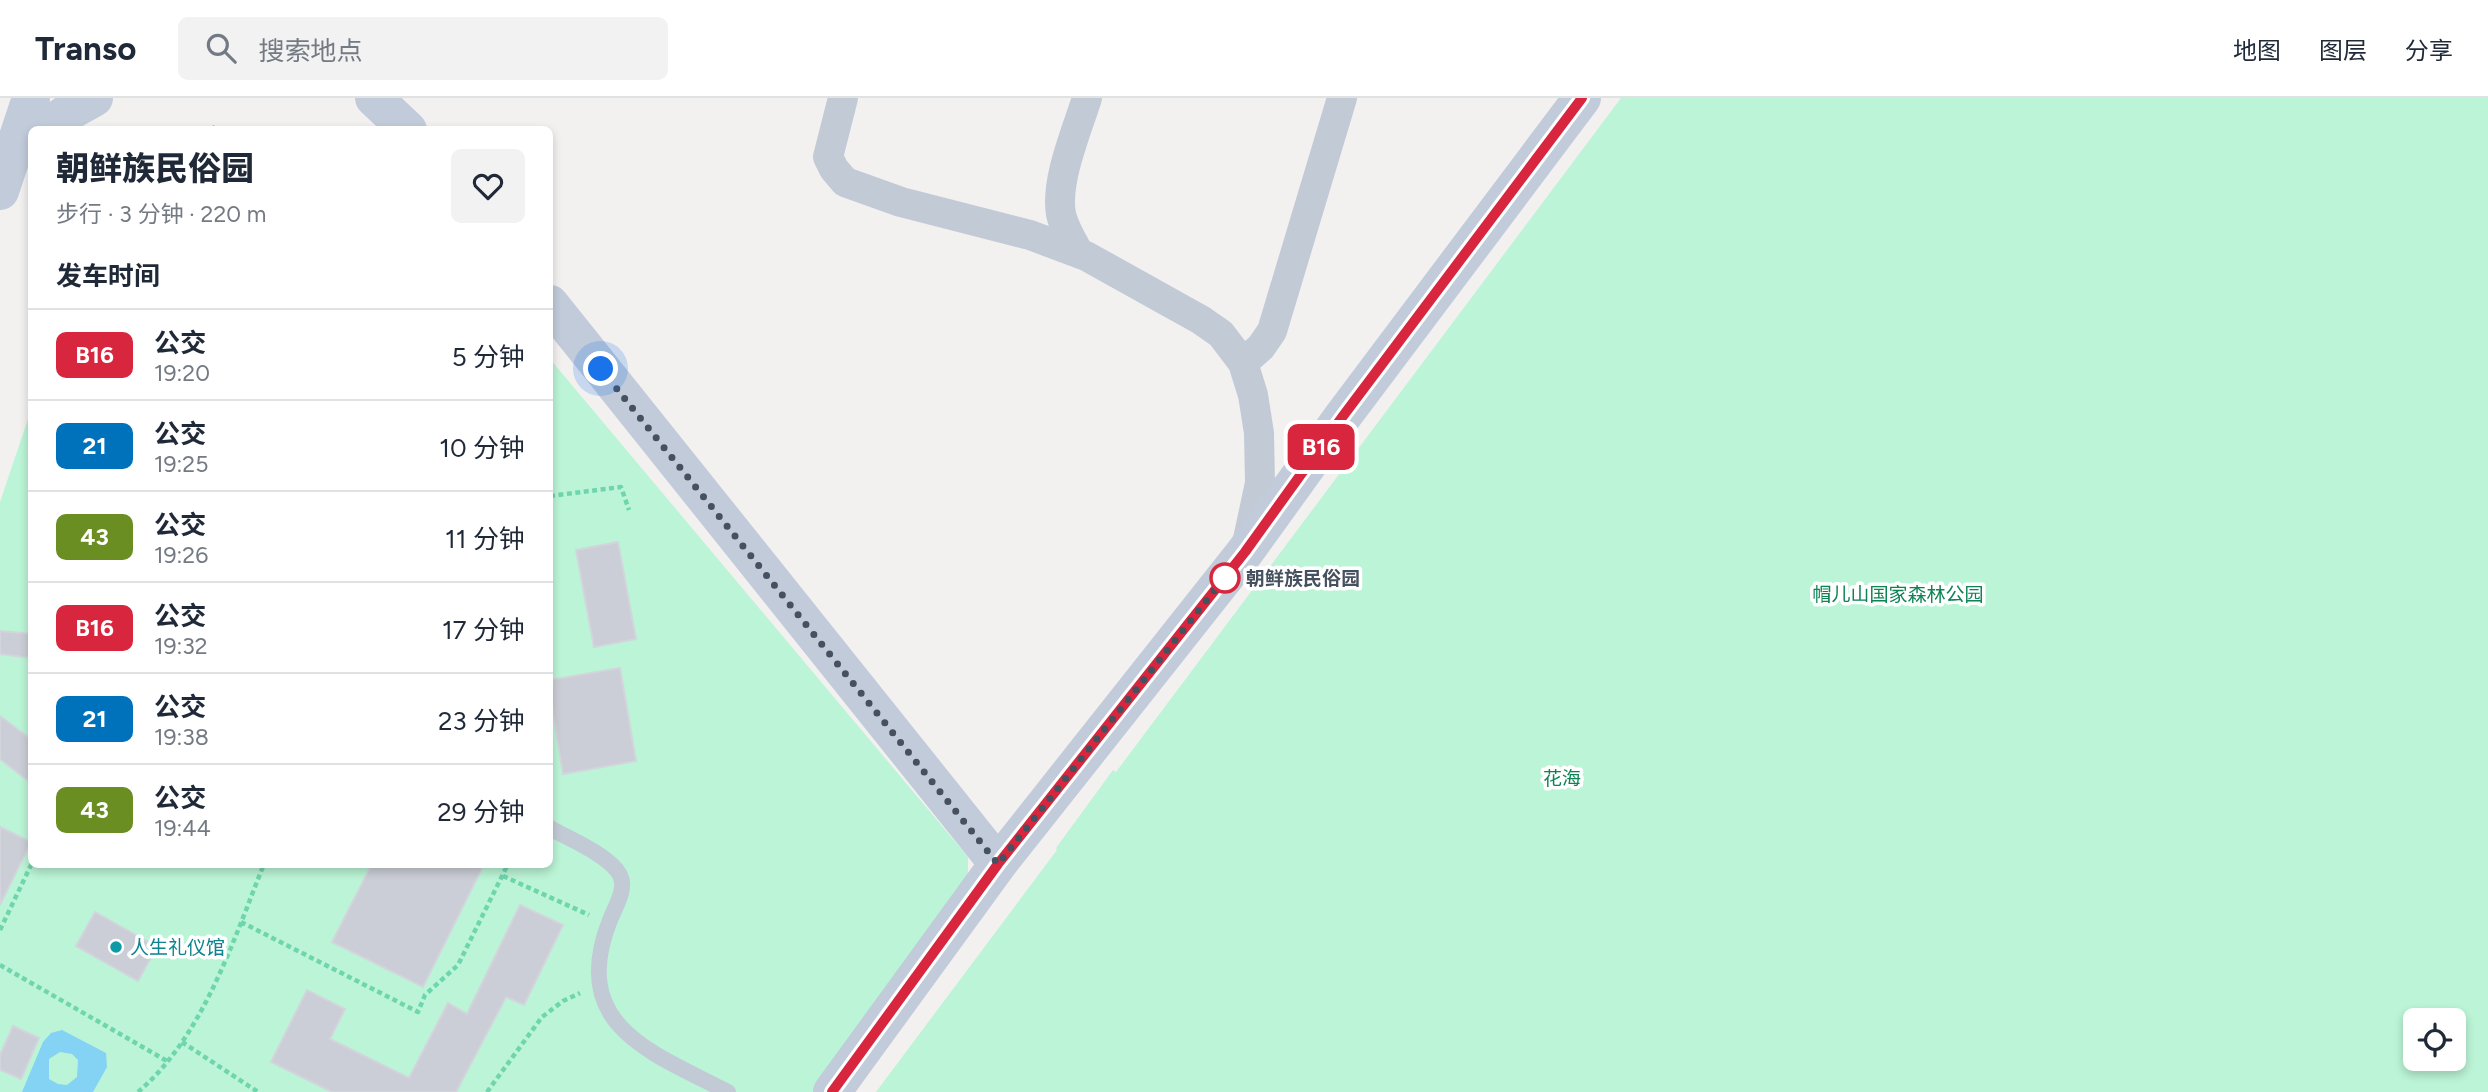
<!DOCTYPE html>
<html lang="zh">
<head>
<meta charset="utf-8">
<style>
  body { margin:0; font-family:Figtree,"Noto Sans SC",sans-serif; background:#f2f2f3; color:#1f2937; height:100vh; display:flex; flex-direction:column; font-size:26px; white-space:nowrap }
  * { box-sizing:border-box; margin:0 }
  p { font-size:23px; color:#747a83 }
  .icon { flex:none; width:38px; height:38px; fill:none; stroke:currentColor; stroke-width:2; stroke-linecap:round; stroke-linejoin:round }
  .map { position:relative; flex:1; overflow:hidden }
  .panel { position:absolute; left:28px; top:28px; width:525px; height:742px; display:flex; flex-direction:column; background:#fff; border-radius:10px; box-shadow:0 4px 10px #0003 }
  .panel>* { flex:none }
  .badge { padding:0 14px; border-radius:10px; font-size:24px; line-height:46px }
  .tools { position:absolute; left:2403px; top:910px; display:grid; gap:14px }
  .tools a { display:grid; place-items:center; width:63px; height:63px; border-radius:10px; background:#fff; box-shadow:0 4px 10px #0003; font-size:35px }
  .you { position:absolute; width:35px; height:35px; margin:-18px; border:5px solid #fff; border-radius:50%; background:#1a73e8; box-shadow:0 0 0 10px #1a73e833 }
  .map>.badge { position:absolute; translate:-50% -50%; box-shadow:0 0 0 4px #fff }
  h2 { padding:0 28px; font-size:26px; line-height:63px }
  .round { display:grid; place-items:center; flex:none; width:74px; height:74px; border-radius:10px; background:#f2f2f3 }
  .summary { display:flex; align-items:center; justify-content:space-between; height:119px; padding:0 28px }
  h1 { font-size:33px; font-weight:800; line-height:52px }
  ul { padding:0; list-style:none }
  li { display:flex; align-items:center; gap:21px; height:91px; padding:0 28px; border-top:2px solid #e0e1e3 }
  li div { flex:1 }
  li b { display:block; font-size:26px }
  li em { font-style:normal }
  li .badge { min-width:77px; font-weight:700; text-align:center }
  header { display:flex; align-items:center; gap:42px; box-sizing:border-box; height:98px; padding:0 35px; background:#fff; border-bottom:2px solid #e0e1e3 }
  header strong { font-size:33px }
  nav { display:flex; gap:38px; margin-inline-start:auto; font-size:24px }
  .search { width:490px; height:63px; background:#f2f2f3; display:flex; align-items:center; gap:18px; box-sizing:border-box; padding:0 24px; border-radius:10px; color:#747a83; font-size:26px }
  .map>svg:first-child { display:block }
  .green { fill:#bbf4d6; fill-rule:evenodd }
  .water { fill:#84d2f4; fill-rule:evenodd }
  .building { fill:#cbced6; stroke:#d3d5dc; stroke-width:2 }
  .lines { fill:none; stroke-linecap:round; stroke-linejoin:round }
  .path { stroke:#6fd5ac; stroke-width:4.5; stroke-dasharray:5 3.5; stroke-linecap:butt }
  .lane { stroke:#c2cad6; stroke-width:16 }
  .street { stroke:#c2cad6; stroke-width:30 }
  .secondary { stroke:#c1cbda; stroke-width:38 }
  .line-casing { stroke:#fff; stroke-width:16 }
  .line { stroke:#d7263d; stroke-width:10 }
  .walk { stroke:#46515f; stroke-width:7; stroke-dasharray:0 12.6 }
  .stop-dot { fill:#fff; stroke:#d7263d; stroke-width:3.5 }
  .culture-dot { fill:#0f9aa8; stroke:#fff; stroke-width:2.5 }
  .labels { text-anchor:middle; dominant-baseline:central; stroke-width:7; stroke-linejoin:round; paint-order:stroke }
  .stop-label { font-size:19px; font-weight:bold; fill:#46515f; stroke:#fff; text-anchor:start }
  .park-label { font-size:19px; fill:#0e8354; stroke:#fff }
  .culture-label { font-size:19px; fill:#0d838f; stroke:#fff; text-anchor:start }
</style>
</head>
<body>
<header>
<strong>Transo</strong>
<div class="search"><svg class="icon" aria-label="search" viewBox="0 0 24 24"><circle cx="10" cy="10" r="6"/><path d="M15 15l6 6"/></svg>搜索地点</div>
<nav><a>地图</a><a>图层</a><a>分享</a></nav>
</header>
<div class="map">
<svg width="2488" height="994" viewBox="0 0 2488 994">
  <rect width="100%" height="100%" fill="#f3f0f0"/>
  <path class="green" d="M1621,0H2488V994H876L1057,752L1056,750L1113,672L1116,674ZM2454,922V961H2415V922Z
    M550,261L968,759V789L815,994H0V404L31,312L32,766H550Z"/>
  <path class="water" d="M62,932L106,955L107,969L93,994H22L43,944L51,935ZM60,954L72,956L78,962L77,979L67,987L58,986L49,981V961Z"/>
  <path class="building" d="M618,444L636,541L594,549L576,452Z
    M0,533L32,536V560L0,556Z
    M620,570L636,663L563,676L550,594V582Z
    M0,618L32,642V686L0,661Z
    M0,729L31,744L0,807Z
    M372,766H484L423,889L332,844Z
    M520,807L563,827L524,907L506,899L456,994H332L271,964L307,892L345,911L330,941L409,980L448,905L467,916Z
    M95,814L157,849L138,883L76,848Z
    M13,928L39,940L21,981L0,972V957Z"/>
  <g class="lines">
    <path class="path" d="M212,28L214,32
      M550,398L621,389L629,412
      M503,778L589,817
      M241,824L418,914L425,897L458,867L508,766
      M0,832L32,765
      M0,867L167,963
      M182,944L258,994
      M138,994C203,939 233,843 264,766
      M487,994L542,919L563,903L580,895"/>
    <path class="lane" d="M550,730C569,741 609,757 620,777C627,791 615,809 610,822C568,928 651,954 728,994"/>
    <path class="street" d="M843,0L828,59L834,71L845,84L901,104L1030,137L1086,158L1201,222L1221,236L1243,265L1253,297L1259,335L1260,385L1247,446
      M1079,155C1072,143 1064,130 1061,116C1055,83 1077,32 1087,0
      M1243,265L1261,249L1272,233L1342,0"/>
    <path class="secondary" d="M374,0L408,32
      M43,32L67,15L94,0
      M0,93L31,0
      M550,206L998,766
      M832,994L998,766L1245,454L1343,318L1582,0"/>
  </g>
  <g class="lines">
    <g class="line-casing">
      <path id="line" d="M832,994L998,766L1245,454L1343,318L1582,0"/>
    </g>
    <use href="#line" class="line"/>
    <path class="walk" d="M601,271L998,766L1229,474L1225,480"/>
  </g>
  <circle class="stop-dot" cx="1225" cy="480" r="14"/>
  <circle class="culture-dot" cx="116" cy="849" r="7"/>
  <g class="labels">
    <g class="stop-label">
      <text x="1246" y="480">朝鲜族民俗园</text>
    </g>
    <g class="park-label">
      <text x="1898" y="496">帽儿山国家森林公园</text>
      <text x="1562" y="680">花海</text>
    </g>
    <g class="culture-label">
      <text x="130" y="849">人生礼仪馆</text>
    </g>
  </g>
</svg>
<div class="tools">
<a><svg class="icon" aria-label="locate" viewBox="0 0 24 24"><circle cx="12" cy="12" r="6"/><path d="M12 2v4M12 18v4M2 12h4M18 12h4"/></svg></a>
</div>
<div class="you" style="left:601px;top:271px"></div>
<b class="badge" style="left:1321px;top:349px;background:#d7263d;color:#fff">B16</b>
<section class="panel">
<div class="summary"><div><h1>朝鲜族民俗园</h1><p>步行 · 3 分钟 · 220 m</p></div><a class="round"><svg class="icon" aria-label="heart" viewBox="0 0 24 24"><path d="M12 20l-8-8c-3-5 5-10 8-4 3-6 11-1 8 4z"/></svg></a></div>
<h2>发车时间</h2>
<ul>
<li><span class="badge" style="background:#d7263d;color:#fff">B16</span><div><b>公交</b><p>19:20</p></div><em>5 分钟</em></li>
<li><span class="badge" style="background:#0072bc;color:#fff">21</span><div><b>公交</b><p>19:25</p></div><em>10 分钟</em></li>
<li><span class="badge" style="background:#6b8e23;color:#fff">43</span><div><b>公交</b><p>19:26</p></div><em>11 分钟</em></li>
<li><span class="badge" style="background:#d7263d;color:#fff">B16</span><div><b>公交</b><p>19:32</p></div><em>17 分钟</em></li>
<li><span class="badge" style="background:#0072bc;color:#fff">21</span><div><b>公交</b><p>19:38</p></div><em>23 分钟</em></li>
<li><span class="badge" style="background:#6b8e23;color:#fff">43</span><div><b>公交</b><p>19:44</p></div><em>29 分钟</em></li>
</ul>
</section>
</div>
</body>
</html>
